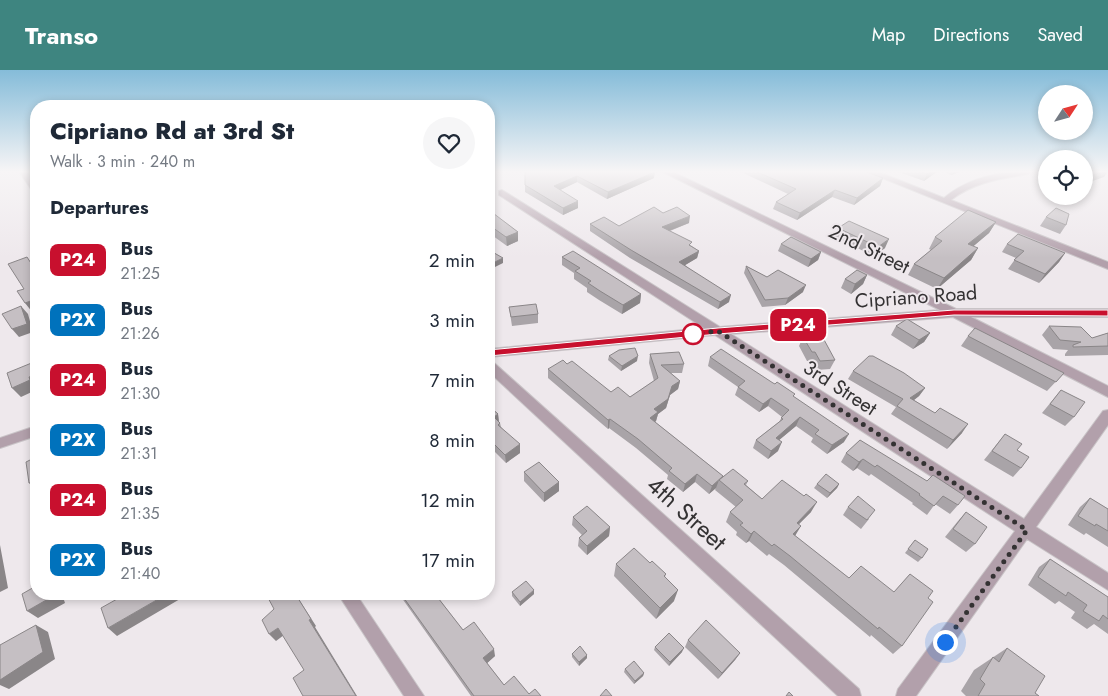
<!DOCTYPE html>
<html lang="en">
<head>
<meta charset="utf-8">
<style>
  body { margin:0; font-family:Jost,sans-serif; background:#f6f6f7; color:#1f2937; height:100vh; display:flex; flex-direction:column; font-size:19px; white-space:nowrap }
  * { box-sizing:border-box; margin:0 }
  p { font-size:16px; color:#747a83 }
  .icon { flex:none; width:28px; height:28px; fill:none; stroke:currentColor; stroke-width:2; stroke-linecap:round; stroke-linejoin:round }
  .map { position:relative; flex:1; overflow:hidden }
  .drawer { position:absolute; left:30px; top:30px; width:465px; height:500px; display:flex; flex-direction:column; background:#fff; border-radius:20px; box-shadow:0 2px 8px #0003 }
  .drawer>* { flex:none }
  .badge { padding:0 10px; border-radius:8px; font-size:18px; line-height:32px }
  .needle { width:32px; rotate:54deg }
  .tools { position:absolute; left:1038px; top:15px; display:grid; gap:10px }
  .tools a { display:grid; place-items:center; width:55px; height:55px; border-radius:50%; background:#fff; box-shadow:0 2px 8px #0003; font-size:25px }
  .you { position:absolute; width:25px; height:25px; margin:-12px; border:4px solid #fff; border-radius:50%; background:#1a73e8; box-shadow:0 0 0 8px #1a73e833 }
  .map>.badge { position:absolute; translate:-50% -50%; box-shadow:0 0 0 2px #fff }
  h2 { padding:0 20px; font-size:19px; line-height:45px }
  .round { display:grid; place-items:center; flex:none; width:52px; height:52px; border-radius:26px; background:#f6f6f7 }
  .overview { display:flex; align-items:center; justify-content:space-between; height:85px; padding:0 20px }
  h1 { font-size:24px; font-weight:800; line-height:38px }
  ul { padding:0; list-style:none }
  li { display:flex; align-items:center; gap:15px; height:60px; padding:0 20px }
  li div { flex:1 }
  li b { display:block; font-size:19px }
  li em { font-style:normal }
  li .badge { min-width:55px; font-weight:700; text-align:center }
  header { display:flex; align-items:center; gap:30px; box-sizing:border-box; height:70px; padding:0 25px; background:#3e8580; color:#fff }
  header strong { font-size:24px }
  nav { display:flex; gap:28px; margin-inline-start:auto; font-size:18px }
  .map>svg:first-child { display:block }
  .lines { fill:none; stroke-linecap:round; stroke-linejoin:round }
  .minor-casing { stroke:#c9c4c7; stroke-width:2 }
  .minor { fill:#b2a0ab; fill-rule:evenodd }
  .wall { fill:#a9a4a8 }
  .shaded-wall { fill:#8a8688 }
  .building { fill:#c5bfc3; stroke:#8a8688 }
  .line { fill:#c8102e; stroke:#fff }
  .walk { stroke:#343233; stroke-width:5; stroke-dasharray:0 9 }
  .stop-dot { fill:#fff; stroke:#c8102e; stroke-width:2.5 }
  .labels { text-anchor:middle; dominant-baseline:central; stroke-width:4; stroke-linejoin:round; paint-order:stroke }
  .street-label { font-size:20px; fill:#343233; stroke:#eee8ec }
  .near-street-label { font-size:24px; fill:#343233; stroke:#eee8ec }
</style>
</head>
<body>
<header>
<strong>Transo</strong>
<nav><a>Map</a><a>Directions</a><a>Saved</a></nav>
</header>
<div class="map">
<svg width="1108" height="626" viewBox="0 0 1108 626">
  <rect width="100%" height="100%" fill="#eee8ec"/>
  <g class="lines">
    <g class="minor-casing">
      <path id="minor" d="M19,101H27L36,114V123L33,122Z
        M661,101H671L956,239H1108V247H971L1108,316V327L953,247L731,264L1024,449L1103,341L1108,340V355L1036,457L1108,503V520L1027,469L916,626H896L898,619L1015,461L715,265L489,287V279L704,258L499,125V121L502,120L720,257L940,240Z
        M865,101H876L944,128C969,107 1000,101 1032,101L1028,104C1000,109 974,112 951,130L1108,192V199Z
        M489,291L493,292L859,619L861,626H838L489,302Z
        M36,356V366L0,378V368Z
        M338,524H356L424,626H404Z"/>
    </g>
    <use href="#minor" class="minor"/>
  </g>
  <path class="wall" d="M525,101L654,108L607,129L577,112L560,120L578,138L563,145L525,122Z
    M741,101H864L883,108L880,116L854,135L832,127L797,150L773,139L776,132L788,124L741,102Z
    M896,101H938L924,111Z
    M943,101H962L951,105Z
    M489,140L518,162V171L507,176L489,163Z
    M663,143L689,153L670,161L699,181L697,188L685,195L729,232L718,239L630,188L590,161V154L619,156Z
    M1046,147L1066,155L1060,164L1040,156Z
    M996,152L989,163L973,176L978,178L971,190L937,219L908,205L914,194L931,180L929,179L935,167Z
    M838,158L885,178L874,186L834,167Z
    M781,174L821,182L818,190L808,197L778,181Z
    M1007,174L1065,183L1059,192L1039,213L1008,199L1016,188L1002,182Z
    M562,187L641,224L640,233L622,244L599,230L587,222V218L574,209V203L562,195Z
    M746,196L767,207L803,222L785,235L762,237L744,203Z
    M867,205L863,214L851,224L841,218L845,209Z
    M509,237L538,244V253L512,256Z
    M896,256L930,263L924,272L913,279L891,265Z
    M1049,256L1092,268L1108,263V285L1065,286V284L1068,280L1053,279L1042,265Z
    M968,266L1064,303L1047,321L961,276Z
    M803,267L835,290L830,299L816,300L811,291H807L799,276Z
    M650,284L684,294L682,303H671L680,311L678,319L670,325L666,338L658,344L656,351L655,352L723,406L748,411L746,415L762,429L811,442L799,454L795,466L849,508L894,522L910,504L928,528L902,576L893,584L871,565L870,567L784,495L769,484L767,486L749,471L746,473L736,465L737,462L726,452L730,442L736,437L715,420L716,418L709,424L695,412L683,422L667,409L668,405L636,378L609,358L608,359L548,308V299L567,294L611,322L630,327L654,311L649,293Z
    M609,286L637,291L621,301L608,290Z
    M710,287L794,327L844,372L827,384L811,372L813,368L796,356L779,370L778,381L768,389L753,378L756,370L779,352L782,347L768,336L759,342L735,325L738,317L708,296Z
    M853,301L925,318L919,326L914,330L962,363L947,379L891,344L896,337L848,309Z
    M1061,320L1074,347L1065,356L1042,343Z
    M489,336L498,344L499,352L500,353L501,357L520,383L506,393L489,376Z
    M1005,364L1017,380L1021,398L1013,407L984,390Z
    M860,370L958,435L950,444L935,434L927,445L912,434L913,433L871,404L869,406L857,398L853,401L841,392L846,383Z
    M524,402L559,412V421L544,432L524,411Z
    M817,414H839L837,418L827,428L814,418Z
    M1090,428L1108,439V477L1086,463L1084,465L1068,455L1080,437Z
    M848,437L869,449L861,459L843,445Z
    M966,442L975,474L966,482L945,467L958,451Z
    M573,447L610,457L609,466L587,485L578,476L579,468L582,465L572,455Z
    M915,470L922,488L918,492L905,483Z
    M1050,489L1108,527V564L1094,554L1087,559L1071,548L1075,542L1059,531L1055,534L1028,515L1039,497Z
    M650,493L666,504L665,507L674,531L656,549L614,506L616,494Z
    M512,522L534,524L520,536L512,526Z
    M399,524H435L463,560L495,586L487,593L504,615L529,624L541,626H471Z
    M688,570L740,583L735,590L718,609L685,577Z
    M655,577L682,582L669,596L654,580Z
    M1007,578L1035,623L1039,626H966L961,621L974,600Z
    M572,584L587,585V588L579,596L572,587Z
    M625,599L644,603L643,606L634,614L624,602Z"/>
  <path class="shaded-wall" d="M931,101H938L924,111L927,104Z
    M953,101H962L951,105Z
    M1103,101H1108L1104,107L1084,114V108Z
    M655,102L654,108L607,129L608,122Z
    M577,106V112L554,123V116Z
    M883,108L880,116L854,135L857,128Z
    M835,120L832,127L797,150L800,143Z
    M578,131V138L563,145V138Z
    M690,146L689,153L661,164L662,157Z
    M996,152L989,163L962,186L968,174Z
    M518,162V171L507,176L506,167Z
    M889,169L885,178L874,186L878,177Z
    M978,178L971,190L937,219L944,208Z
    M699,181L697,188L677,200L679,192Z
    M821,182L818,190L808,197L811,189Z
    M1065,183L1059,192L1039,213L1045,204Z
    M503,188V193L489,200V195Z
    M867,205L863,214L851,224L855,214Z
    M806,215L803,222L785,235L788,228Z
    M641,224L640,233L622,244L623,235Z
    M731,225L729,232L718,239L720,232Z
    M36,229V241L33,243L25,233Z
    M21,236L28,244L33,262L19,267L12,259Z
    M493,239L494,248L489,251V241Z
    M930,263L924,272L913,279L919,270Z
    M638,286L637,291L621,301L622,296Z
    M36,304V320L21,327L12,318L29,307Z
    M680,311L678,319L670,325L666,338L658,344L656,351L649,357L650,348L654,339L672,316Z
    M925,318L919,326L905,337L910,328Z
    M771,328L768,336L759,342L763,334Z
    M498,344L499,353L494,347Z
    M800,347L796,356L772,376L776,368Z
    M610,349L609,358L608,359V350Z
    M968,354L962,363L947,379L953,370Z
    M849,364L844,372L827,384L832,375Z
    M782,372L778,381L768,389L771,381Z
    M520,374V383L506,393L505,385Z
    M863,389L857,398L853,401L859,392Z
    M697,404L695,412L683,422L685,414Z
    M36,410V420L29,413Z
    M719,410L716,418L709,424L712,416Z
    M559,412V421L544,432V423Z
    M839,414L837,418L827,428L830,423Z
    M817,432L811,442L791,462L797,453Z
    M801,456L795,466L787,474L793,464Z
    M610,457L609,466L587,485V476Z
    M754,461L749,471L746,473L751,464Z
    M0,475L8,518L0,522Z
    M534,520V524L520,536V532Z
    M678,520L674,531L656,549L660,538Z
    M54,524H62L65,533L38,548L27,541Z
    M167,524H177L180,529L117,566L108,558Z
    M296,525L316,556L315,557L357,626H356L309,550Z
    M36,555L48,562L55,589L9,619L0,615V610Z
    M278,558L284,565L276,571L269,564Z
    M684,578L682,582L669,596L670,592Z
    M494,579L495,586L485,595L483,588Z
    M740,583L735,590L718,609L722,603Z
    M587,585V588L579,596V592Z
    M644,603L643,606L634,614L635,611Z"/>
  <path class="building" d="M525,101H653L655,102L608,122L577,106L554,116L578,131L563,138L525,115Z
    M755,101H864L883,108L857,128L835,120L800,143L776,132L796,119Z
    M920,101H931L927,104Z
    M1084,101H1103L1084,108Z
    M654,137L663,143L677,137L690,146L662,157L692,172L689,175L699,181L679,192L731,225L720,232L631,180L590,154L604,147L619,156Z
    M1056,138L1069,144L1066,155L1046,147Z
    M489,140L518,162L506,167L489,155Z
    M968,140L996,152L968,174L978,178L944,208L914,194L942,171L935,167Z
    M849,151L889,169L878,177L838,158Z
    M1018,164L1065,183L1045,204L1014,190L1024,181L1007,174Z
    M791,167L821,182L811,189L781,174Z
    M489,180L503,188L489,195Z
    M573,181L641,224L623,235L600,221L588,213L591,211L575,201L580,198L562,187Z
    M27,187L36,201V229L25,233L17,221L24,219L8,194Z
    M746,196L767,207L778,200L806,215L788,228L765,230Z
    M857,200L867,205L855,214L845,209Z
    M536,234L538,244L511,247L509,237Z
    M489,235L493,239L489,241Z
    M21,236L27,254L12,259L2,244Z
    M907,249L930,263L919,270L896,256Z
    M1049,256L1081,257L1092,268L1108,263V276L1073,277V275L1081,272L1060,270Z
    M975,258L1064,303L1056,312L968,266Z
    M822,266L835,290L820,291L815,282H812L803,267Z
    M635,278L638,286L622,296L609,286L619,280Z
    M721,279L773,313L775,314L777,312L795,324L793,326L849,364L832,375L815,364L819,360L800,347L776,368L782,372L771,381L756,370L783,349L781,348L789,340L771,328L763,334L738,317L745,311L710,287Z
    M679,282L684,294L661,295L680,311L672,316L668,329L654,339L658,342L650,348L723,406L712,416L697,404L685,414L669,401L672,398L638,369L610,349L608,350L548,299L563,290L567,294L572,291L611,322L618,317L630,327L658,308L650,284Z
    M869,286H873L904,303L925,318L910,328L935,343L940,338L968,354L953,370L897,336L903,329L853,301Z
    M34,292L36,299V304L29,307L30,310L12,318L7,303Z
    M1061,320L1085,332L1074,347L1050,334Z
    M489,336L498,344L494,347L500,353L498,355L520,374L505,385L489,369Z
    M1005,364L1022,374L1017,380L1029,387L1021,398L992,381Z
    M860,370L927,411L933,405L965,426L958,435L943,426L934,436L919,425L920,424L877,395L875,397L863,389L859,392L846,383Z
    M36,387V410L29,413L26,392Z
    M539,392L559,412L544,423L524,402Z
    M733,399L748,411L744,414L762,429L782,410L804,426L806,424L817,432L797,453L801,456L793,464L849,508L861,496L894,522L910,504L933,521L928,528L933,532L902,576L879,557L878,559L790,486L774,474L772,476L754,461L751,464L740,455L743,453L730,442L743,430L719,410Z
    M826,404L839,414L830,423L817,414Z
    M858,426L875,440L867,450L848,437Z
    M1090,428L1108,439V461L1096,454L1095,456L1078,446Z
    M587,436L610,457L587,476L579,468L587,461L573,447Z
    M966,442L987,457L975,474L953,459Z
    M915,470L928,479L922,488L908,479Z
    M634,478L650,493L652,491L666,504L664,506L678,520L660,538L616,494Z
    M1050,489L1108,527V549L1103,545L1099,551L1083,541L1087,535L1068,522L1066,526L1038,507Z
    M526,511L534,520L520,532L512,522Z
    M36,516V524H54L55,525L27,541L22,524Z
    M126,524H127L128,527L133,524H167L108,558L101,538Z
    M266,524H294L295,526L296,525L311,549L309,550L356,626H303L293,608L304,600L278,558L269,564L262,550L274,539Z
    M401,524H435L463,560L474,552L494,579L483,588L504,615L514,606L529,624L535,619L541,626H474Z
    M706,550L740,583L722,603L688,570Z
    M36,555L43,582L0,610V575Z
    M669,563L684,578L670,592L655,577Z
    M580,576L587,585L579,592L572,584Z
    M1007,578L1045,606L1035,623L1039,626H978L985,614L980,609L993,587L999,592Z
    M634,591L644,603L635,611L625,599Z
    M606,619L612,626H600Z
    M789,622L793,626H786Z"/>
  <linearGradient id="sky" x2="0" y2="1"><stop stop-color="#85bcd9"/><stop offset="0.54" stop-color="#f7f5f6"/><stop offset="1" stop-color="#f7f5f6" stop-opacity="0"/></linearGradient>
  <rect width="1108" height="188" fill="url(#sky)"/>
  <path class="line" d="M954,240H1108V246L954,245L718,264L489,286L484,283L489,280L718,258Z"/>
  <g class="lines">
    <path class="walk" d="M693,264L718,261L1027,460L945,572"/>
  </g>
  <circle class="stop-dot" cx="693" cy="264" r="10"/>
  <g class="labels">
    <g class="street-label">
      <text transform="translate(869 179) rotate(26)">2nd Street</text>
      <text transform="translate(916 227) rotate(-4)">Cipriano Road</text>
      <text transform="translate(840 318) rotate(33)">3rd Street</text>
    </g>
    <g class="near-street-label">
      <text transform="translate(687 443) rotate(42)">4th Street</text>
    </g>
  </g>
</svg>
<div class="tools">
<a><svg class="needle" viewBox="-14 -14 28 28"><path d="M0-13l5 13h-10z" fill="#e53935"/><path d="M0 13l5-13h-10z" fill="#747a83"/></svg></a>
<a><svg class="icon" aria-label="locate" viewBox="0 0 24 24"><circle cx="12" cy="12" r="6"/><path d="M12 2v4M12 18v4M2 12h4M18 12h4"/></svg></a>
</div>
<div class="you" style="left:945px;top:572px"></div>
<b class="badge" style="left:798px;top:255px;background:#c8102e;color:#fff">P24</b>
<section class="drawer">
<div class="overview"><div><h1>Cipriano Rd at 3rd St</h1><p>Walk · 3 min · 240 m</p></div><a class="round"><svg class="icon" aria-label="heart" viewBox="0 0 24 24"><path d="M12 20l-8-8c-3-5 5-10 8-4 3-6 11-1 8 4z"/></svg></a></div>
<h2>Departures</h2>
<ul>
<li><span class="badge" style="background:#c8102e;color:#fff">P24</span><div><b>Bus</b><p>21:25</p></div><em>2 min</em></li>
<li><span class="badge" style="background:#0072bc;color:#fff">P2X</span><div><b>Bus</b><p>21:26</p></div><em>3 min</em></li>
<li><span class="badge" style="background:#c8102e;color:#fff">P24</span><div><b>Bus</b><p>21:30</p></div><em>7 min</em></li>
<li><span class="badge" style="background:#0072bc;color:#fff">P2X</span><div><b>Bus</b><p>21:31</p></div><em>8 min</em></li>
<li><span class="badge" style="background:#c8102e;color:#fff">P24</span><div><b>Bus</b><p>21:35</p></div><em>12 min</em></li>
<li><span class="badge" style="background:#0072bc;color:#fff">P2X</span><div><b>Bus</b><p>21:40</p></div><em>17 min</em></li>
</ul>
</section>
</div>
</body>
</html>
